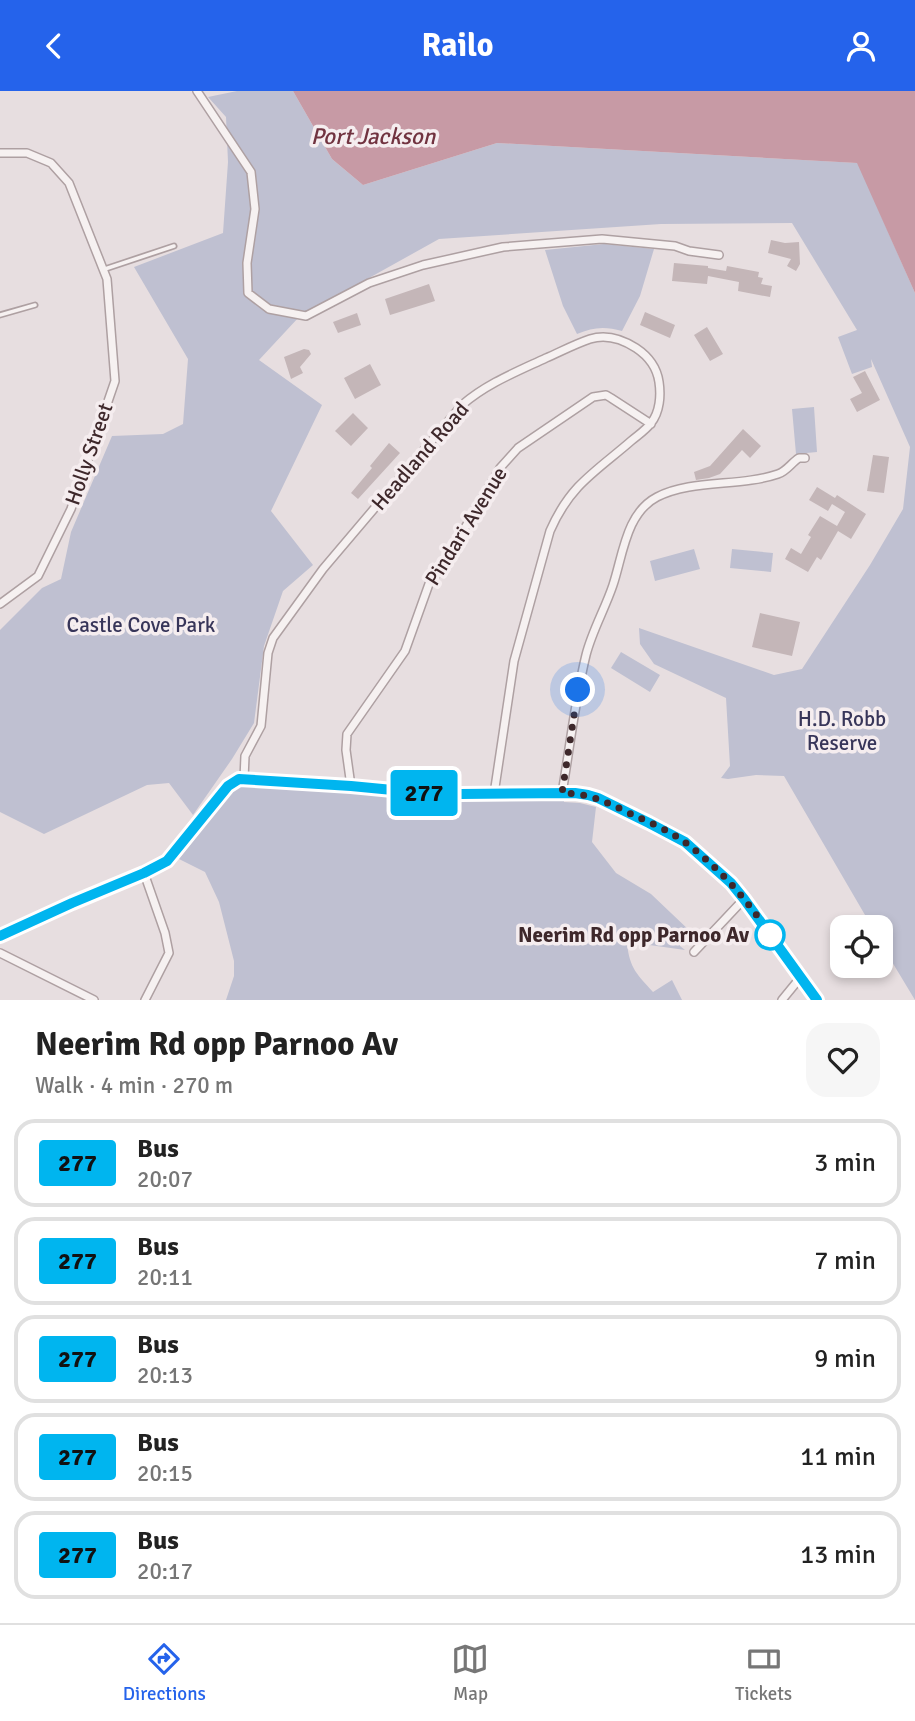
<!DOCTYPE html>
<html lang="en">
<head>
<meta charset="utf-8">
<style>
  body { margin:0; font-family:Signika,sans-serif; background:#f6f6f6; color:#222; height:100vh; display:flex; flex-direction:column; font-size:26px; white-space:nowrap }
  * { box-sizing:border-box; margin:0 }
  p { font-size:23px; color:#767676 }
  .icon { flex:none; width:38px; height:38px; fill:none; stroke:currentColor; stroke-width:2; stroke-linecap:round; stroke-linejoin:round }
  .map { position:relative; height:909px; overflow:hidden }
  .drawer { display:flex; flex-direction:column; background:#fff; flex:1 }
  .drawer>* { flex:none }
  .badge { padding:0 14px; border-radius:5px; font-size:24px; line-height:46px }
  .buttons { position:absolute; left:830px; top:824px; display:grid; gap:14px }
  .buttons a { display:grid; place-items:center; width:63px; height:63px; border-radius:14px; background:#fff; box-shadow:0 4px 10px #0003; font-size:35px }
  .you { position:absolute; width:35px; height:35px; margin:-18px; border:5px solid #fff; border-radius:50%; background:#1a73e8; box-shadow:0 0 0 10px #1a73e833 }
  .map>.badge { position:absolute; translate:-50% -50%; box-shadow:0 0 0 4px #fff }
  .round { display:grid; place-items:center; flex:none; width:74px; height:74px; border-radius:21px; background:#f6f6f6 }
  .summary { display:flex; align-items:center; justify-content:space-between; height:119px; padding:0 35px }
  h1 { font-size:33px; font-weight:700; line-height:52px }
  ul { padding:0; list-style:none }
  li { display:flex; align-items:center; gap:21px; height:88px; margin:0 14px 10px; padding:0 21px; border:4px solid #e0e0e0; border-radius:21px }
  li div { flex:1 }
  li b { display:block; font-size:26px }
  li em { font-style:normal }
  li .badge { min-width:77px; font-weight:700; text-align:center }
  header { display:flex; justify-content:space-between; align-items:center; height:91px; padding:0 35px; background:#2563eb; color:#fff; font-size:32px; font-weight:700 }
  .tab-bar { display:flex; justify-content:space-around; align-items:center; height:98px; border-top:2px solid #e0e0e0; background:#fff; font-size:19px; color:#767676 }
  .tab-bar a { display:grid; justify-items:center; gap:4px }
  .tab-bar .on { color:#2563eb }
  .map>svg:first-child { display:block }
  .green { fill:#bfc0d1 }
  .water { fill:#c79aa5 }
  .building { fill:#c4b6b8 }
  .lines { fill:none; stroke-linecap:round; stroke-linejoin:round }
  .service-casing { stroke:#aea0a2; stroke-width:7 }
  .minor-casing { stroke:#aea0a2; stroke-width:10 }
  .service { stroke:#f6f1f1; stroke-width:3.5 }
  .minor { stroke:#f6f1f1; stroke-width:7 }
  .line-casing { stroke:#fff; stroke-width:16 }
  .line { stroke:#00b5ef; stroke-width:10 }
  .walk { stroke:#3e282b; stroke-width:7; stroke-dasharray:0 12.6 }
  .stop-dot { fill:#fff; stroke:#00b5ef; stroke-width:3.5 }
  .labels { text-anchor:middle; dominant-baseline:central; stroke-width:7; stroke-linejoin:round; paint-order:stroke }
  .street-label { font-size:21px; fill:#3e282b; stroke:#f5edef }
  .park-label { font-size:21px; fill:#373559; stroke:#f5edef }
  .stop-label { font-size:21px; font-weight:bold; fill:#3e282b; stroke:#f5edef; text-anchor:end }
  .water-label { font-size:23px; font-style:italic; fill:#713340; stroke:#f5edef }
</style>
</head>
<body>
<header><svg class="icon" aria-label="back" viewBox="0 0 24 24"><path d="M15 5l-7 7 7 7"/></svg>Railo<svg class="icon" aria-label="person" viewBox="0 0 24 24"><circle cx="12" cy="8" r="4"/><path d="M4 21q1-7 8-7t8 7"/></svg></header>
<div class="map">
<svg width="915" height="909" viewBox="0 0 915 909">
  <rect width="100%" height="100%" fill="#e7dee0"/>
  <path class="green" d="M237,0H293L332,68L363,94L497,52L858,72L915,202V909L880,851V836H872L784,685L756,684L728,688L721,687L730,675L726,607L654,573L640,553L639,537L774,584L802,578L870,474L903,418L910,356L871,268L872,276L852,283L838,246L857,239L792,132L661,133L439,148L299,226L259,269L322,314L271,420L313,474L283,500L264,555L254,632L232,668L193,724L169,692L147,694L44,743L0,721V539L42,497L61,488L71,441L112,345L163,343L183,333L188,268L134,176L223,142L228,71L226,26L208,6Z
    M604,153L654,158L640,205L622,240C605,235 593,236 577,243L563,215L545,159Z
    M814,316L817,361L796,363L792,318Z
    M694,458L700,478L655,490L650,470Z
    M732,458L773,462L771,481L730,477Z
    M621,561L660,584L650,601L611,577Z
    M240,694L281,696L451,710L564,709V711L580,712L596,716L592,751L616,782L651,803L691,841C684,844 679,847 680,855L685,859L628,851L627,853C630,878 637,883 653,901L672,889L682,909H226L234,885V870L219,811L205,781L179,768L231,702Z"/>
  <path class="water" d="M293,0H915V202L857,72L497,52L363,94L332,68Z"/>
  <path class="building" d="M771,149L785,152L799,151L800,173L796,180L787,175L791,168L768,162Z
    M674,172L708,175V177L726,180L727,175L759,181L758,186L763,187L761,193L772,195L770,206L738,200L739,191L708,185L707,193L672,190Z
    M429,193L435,210L390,224L385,208Z
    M645,221L675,234L670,247L640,234Z
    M357,222L361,234L338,242L333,231Z
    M707,236L723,263L710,270L694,244Z
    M304,258L309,259L311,263L300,276L303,282L291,288L284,266Z
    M370,273L381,294L355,308L344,287Z
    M865,280L880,309L857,321L850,308L862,302L853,286Z
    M353,322L368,337L351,355L335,340Z
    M743,338L761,355L750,367L742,359L720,383L709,387L696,389L694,381L710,375Z
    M389,352L400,362L358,408L351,402L372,377L370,375Z
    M873,364L889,366L884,402L867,400Z
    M817,396L835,407L837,404L866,423L851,448L838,440L821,469L817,466L808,481L785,468L791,457L801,463L811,446L808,444L820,425L837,435L845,421L832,413L828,420L809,409Z
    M760,522L800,531L792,565L752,556Z"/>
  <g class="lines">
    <g class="service-casing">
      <path id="service" d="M105,178L174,155
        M0,224L35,214"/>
    </g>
    <g class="minor-casing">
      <path id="minor" d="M197,0L251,81L255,118L247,172L248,202L269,218L306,225L369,192L423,174L503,156L602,148L675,155L689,160L719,164
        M0,62H27L51,72L69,92L107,188L115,290L71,418L38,485L0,513
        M244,688L245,665L261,635L268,562L273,547L323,478L462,314C486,293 516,281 546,267C560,261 575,253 590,248C606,243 622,248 636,257C648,265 657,277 659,291C661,304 660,321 651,332C646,339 638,344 631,350C614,365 594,379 578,396C566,409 557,424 550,440L514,570L494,703
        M351,695L346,659L347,643L405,560L429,493L442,476L500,377L518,357L593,306L606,304L611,307L651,333
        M562,702C570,656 575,609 586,564C592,540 605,518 613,494C623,464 626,422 657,406C692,388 740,396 778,383C787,380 791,372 799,367H805
        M144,782L165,842L169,862L145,909
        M0,845L159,775L167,770L228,695L239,688L351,695L424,702L460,703L575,702L588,704L598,707L649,732L685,751L731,792L744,808L817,909
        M694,861L744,808
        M0,862L94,909
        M782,909L800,887"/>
    </g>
    <use href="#service" class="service"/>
    <use href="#minor" class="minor"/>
  </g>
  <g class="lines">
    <g class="line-casing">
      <path id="line" d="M0,845L72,812L144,782L167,770L228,695L239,688L351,695L424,702L460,703L575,702L588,704L598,707L649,732L685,751L731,792L744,808L817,909"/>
    </g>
    <use href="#line" class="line"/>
    <path class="walk" d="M578,599L562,702C588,702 607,711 629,722C648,731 669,739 686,752C719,777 748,809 770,844"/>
  </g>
  <circle class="stop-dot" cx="770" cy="844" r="14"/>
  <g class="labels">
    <g class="street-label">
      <text transform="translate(89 363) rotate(-71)">Holly Street</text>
      <text transform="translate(420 365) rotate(-49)">Headland Road</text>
      <text transform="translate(466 435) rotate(-58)">Pindari Avenue</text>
    </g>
    <g class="park-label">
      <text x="141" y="534">Castle Cove Park</text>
      <text x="842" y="628">H.D. Robb<tspan x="842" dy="24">Reserve</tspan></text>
    </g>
    <g class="stop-label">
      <text x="749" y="844">Neerim Rd opp Parnoo Av</text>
    </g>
    <g class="water-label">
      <text x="373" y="45">Port Jackson</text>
    </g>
  </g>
</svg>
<div class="buttons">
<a><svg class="icon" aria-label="locate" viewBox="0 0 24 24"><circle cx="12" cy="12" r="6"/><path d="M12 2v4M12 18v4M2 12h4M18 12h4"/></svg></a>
</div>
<div class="you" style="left:578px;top:599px"></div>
<b class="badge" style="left:424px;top:702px;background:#00b5ef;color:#111">277</b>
</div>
<section class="drawer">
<div class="summary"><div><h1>Neerim Rd opp Parnoo Av</h1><p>Walk · 4 min · 270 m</p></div><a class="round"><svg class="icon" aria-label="heart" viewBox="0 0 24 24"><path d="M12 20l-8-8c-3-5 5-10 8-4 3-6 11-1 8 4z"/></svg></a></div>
<ul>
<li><span class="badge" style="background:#00b5ef;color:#111">277</span><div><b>Bus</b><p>20:07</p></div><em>3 min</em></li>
<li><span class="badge" style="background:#00b5ef;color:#111">277</span><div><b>Bus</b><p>20:11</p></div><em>7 min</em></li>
<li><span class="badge" style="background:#00b5ef;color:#111">277</span><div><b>Bus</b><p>20:13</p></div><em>9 min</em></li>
<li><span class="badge" style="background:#00b5ef;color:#111">277</span><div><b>Bus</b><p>20:15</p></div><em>11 min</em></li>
<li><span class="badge" style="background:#00b5ef;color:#111">277</span><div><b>Bus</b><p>20:17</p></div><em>13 min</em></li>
</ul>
</section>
<nav class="tab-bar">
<a class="on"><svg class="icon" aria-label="directions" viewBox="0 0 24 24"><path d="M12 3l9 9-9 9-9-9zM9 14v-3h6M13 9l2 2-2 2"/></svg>Directions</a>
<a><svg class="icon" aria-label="map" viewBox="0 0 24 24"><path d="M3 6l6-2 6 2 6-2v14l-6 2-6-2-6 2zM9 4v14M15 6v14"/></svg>Map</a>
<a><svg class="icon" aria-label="tickets" viewBox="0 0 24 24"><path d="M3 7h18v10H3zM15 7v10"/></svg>Tickets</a>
</nav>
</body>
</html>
